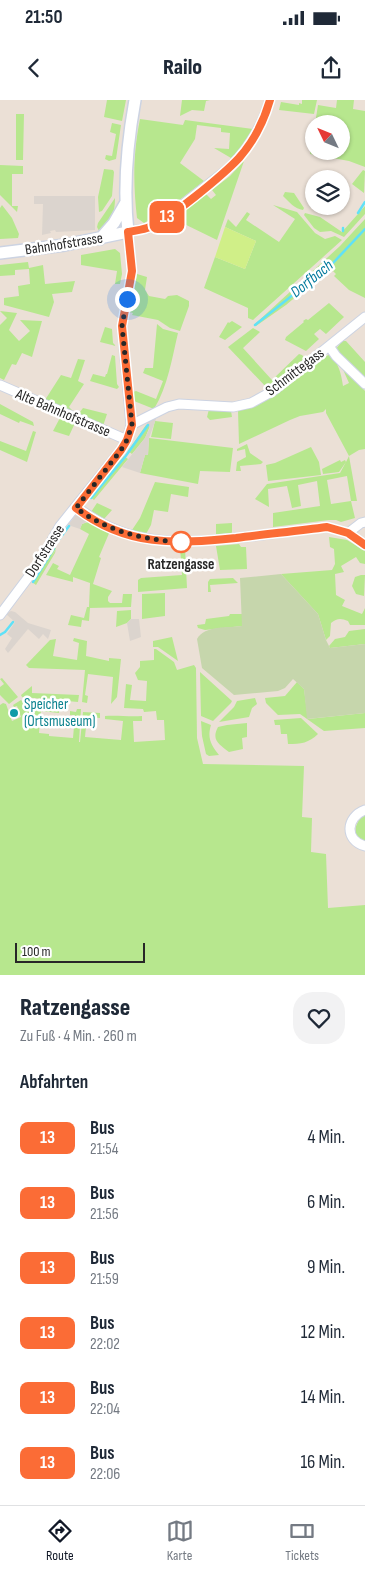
<!DOCTYPE html>
<html lang="de">
<head>
<meta charset="utf-8">
<style>
  body { margin:0; font-family:"Sofia Sans Condensed",sans-serif; background:#f2f2f3; color:#1f2937; height:100vh; display:flex; flex-direction:column; font-size:19px; white-space:nowrap }
  * { box-sizing:border-box; margin:0 }
  p { font-size:16px; color:#747a83 }
  .icon { flex:none; width:28px; height:28px; fill:none; stroke:currentColor; stroke-width:2; stroke-linecap:round; stroke-linejoin:round }
  .map { position:relative; height:875px; overflow:hidden }
  .side { display:flex; flex-direction:column; background:#fff; flex:1 }
  .side>* { flex:none }
  .badge { padding:0 10px; border-radius:8px; font-size:18px; line-height:32px }
  .needle { width:32px; rotate:313deg }
  .fabs { position:absolute; left:305px; top:15px; display:grid; gap:10px }
  .fabs a { display:grid; place-items:center; width:45px; height:45px; border-radius:50%; background:#fff; box-shadow:0 1px 4px #0004; font-size:25px }
  .scale { position:absolute; left:15px; bottom:12px; width:130px; box-sizing:border-box; padding-left:5px; border:2px solid #272727; border-top:0; font-size:14px; line-height:18px; white-space:nowrap; color:#272727; -webkit-text-stroke:4px #fff; paint-order:stroke }
  .you { position:absolute; width:25px; height:25px; margin:-12px; border:4px solid #fff; border-radius:50%; background:#1a73e8; box-shadow:0 0 0 8px #1a73e833 }
  .map>.badge { position:absolute; translate:-50% -50%; box-shadow:0 0 0 2px #fff }
  h2 { padding:0 20px; font-size:19px; line-height:45px }
  .round { display:grid; place-items:center; flex:none; width:52px; height:52px; border-radius:20px; background:#f2f2f3 }
  .overview { display:flex; align-items:center; justify-content:space-between; height:85px; padding:0 20px }
  h1 { font-size:24px; font-weight:800; line-height:38px }
  ul { padding:0; list-style:none }
  li { display:flex; align-items:center; gap:15px; height:65px; padding:0 20px }
  li div { flex:1 }
  li b { display:block; font-size:19px }
  li em { font-style:normal }
  li .badge { min-width:55px; font-weight:700; text-align:center }
  .status { display:flex; justify-content:space-between; align-items:center; height:35px; padding:0 25px; background:#fff; direction:ltr }
  .status svg { height:14px; fill:currentColor }
  header { display:flex; justify-content:space-between; align-items:center; height:65px; padding:0 20px; background:#fff; font-size:22px; font-weight:800 }
  .tab-bar { display:flex; justify-content:space-around; align-items:center; height:70px; border-top:1px solid #e0e1e3; background:#fff; font-size:14px; color:#747a83 }
  .tab-bar a { display:grid; justify-items:center; gap:2px }
  .tab-bar .current { color:#111827 }
  .map>svg:first-child { display:block }
  .green { fill:#b7e78e; fill-rule:evenodd }
  .cemetery { fill:#c6d6ac }
  .pitch { fill:#d0ef88 }
  .plaza { fill:#dbd4ce }
  .lines { fill:none; stroke-linecap:round; stroke-linejoin:round }
  .stream { stroke:#60e1f7; stroke-width:2.5 }
  .minor-casing { stroke:#ccd3e2; stroke-width:11 }
  .tertiary-casing { stroke:#ccd3e2; stroke-width:14 }
  .minor { stroke:#fff; stroke-width:9 }
  .tertiary { stroke:#fff; stroke-width:11 }
  .line-casing { stroke:#fff; stroke-width:11 }
  .line { stroke:#fb6c36; stroke-width:8 }
  .walk { stroke:#272727; stroke-width:5; stroke-dasharray:0 9 }
  .stop-dot { fill:#fff; stroke:#fb6c36; stroke-width:2.5 }
  .culture-dot { fill:#0f9aa8; stroke:#fff; stroke-width:2 }
  .labels { text-anchor:middle; dominant-baseline:central; stroke-width:5; stroke-linejoin:round; paint-order:stroke }
  .street-label { font-size:15px; fill:#272727; stroke:#fff }
  .stop-label { font-size:15px; font-weight:bold; fill:#272727; stroke:#fff }
  .culture-label { font-size:15px; fill:#0d838f; stroke:#fff; text-anchor:start }
  .water-label { font-size:16px; font-style:italic; fill:#047b9e; stroke:#fff }
</style>
</head>
<body>
<div class="status"><b>21:50</b><svg viewBox="0 0 49 12"><path d="M0 12V9h3v3zM5 12V6h3v6zM10 12V3h3v9zM15 12V0h3v12zM26 1h20v11H26zM47 4h2v5h-2z"/></svg></div>
<header><svg class="icon" aria-label="back" viewBox="0 0 24 24"><path d="M15 5l-7 7 7 7"/></svg>Railo<svg class="icon" aria-label="share" viewBox="0 0 24 24"><path d="M12 15V3M7 8l5-5 5 5M5 13v7h14v-7"/></svg></header>
<div class="map">
<svg width="365" height="875" viewBox="0 0 365 875">
  <rect width="100%" height="100%" fill="#ebe0d6"/>
  <path class="green" d="M107,0H126L122,21L104,17Z
    M182,0H210L206,1L204,11L192,10L180,16Z
    M302,0H317L314,14L279,10L281,2L299,5V3L302,4Z
    M337,0H354L353,9L365,11V67L349,61L310,54L314,30V51H341V24H315L318,5L336,8Z
    M16,14H24L23,60H16Z
    M140,19L183,25L185,20L253,29L239,50L231,58L214,48L229,49L230,33L221,32V28L197,25L195,39L180,63L204,81L164,112L144,123L137,118C133,82 133,54 140,19Z
    M112,23L121,25L116,59L109,61L105,59L106,55L112,56L116,34L110,32Z
    M244,61L217,140L174,119L206,94L211,99L216,95L212,90L230,76Z
    M0,65L23,66V74H12V106H18L17,112L0,95Z
    M104,69L113,70L114,72L112,96L102,111L99,112L98,97Z
    M363,70L365,71L364,93L352,84Z
    M285,92L294,93L304,108L303,110C295,109 289,102 283,96Z
    M115,98C115,111 112,125 99,131L97,127L98,123Z
    M2,105L12,118L19,134L18,138L0,139V108Z
    M273,105L297,112L315,133L325,139L335,136L342,140L253,220L248,218V208L204,188L215,157L245,169L256,141L225,127L228,119L236,127L247,112L250,114L246,120L279,142L295,119Z
    M365,106V114L344,137L331,131L320,132L314,128L304,115L305,113L320,117L342,132Z
    M365,119V198L349,190L334,176L336,174L330,168L286,205L256,226L255,224L340,146Z
    M115,149L120,153L122,174L120,184H115L117,171L81,165V155Z
    M28,162L29,168L43,165L45,184L75,181L72,192L52,194L54,202L49,217L4,205V198L19,196L18,186L30,184L29,169L15,170V175L0,176V165Z
    M137,174L147,177L145,190L149,196L165,199L168,196L177,195L189,201V206L180,231L170,228L158,220L132,215L133,213L129,212Z
    M329,203L344,217L326,234L320,229L314,234L319,239L306,251L285,240L286,237L304,222L303,221L306,219L308,220Z
    M0,211L17,213L9,230L19,241L30,231L20,220L42,221L32,257L22,253L16,265L12,264L4,280L0,278V225L7,218Z
    M232,221L242,227L225,240L219,237L228,222L229,223Z
    M157,224L163,229L178,233C172,258 168,286 154,309L134,301L133,292L136,291L156,299L163,281L143,273L145,268H153Z
    M105,227L112,229L113,243L116,246L100,242Z
    M253,228L260,232L243,248L272,280L299,254L302,255L306,259L272,287H266L228,247Z
    M342,241H346L365,262V278L336,249Z
    M112,255L115,256L117,284L119,287L117,289L90,281L93,274L105,277L106,274H107Z
    M329,255C339,262 341,274 343,286L349,283L341,265L365,291V349L359,350L349,356L357,401H351L355,418L341,422L336,420H329L273,427V413L320,406L317,381L298,385L301,406L292,408L287,386L268,389L269,407L255,399L267,384L340,373L346,362L339,372L323,374L322,369L340,360L341,362L345,360L346,362L349,356L326,313V309L323,312L300,316L290,320L239,344L238,311L256,305L264,301L319,258ZM347,376L351,401L331,404L327,380Z
    M78,259L85,260L78,281L84,284L69,307L72,310L71,312L45,300L61,275L71,278Z
    M0,304L33,322L34,326L20,321L19,323L0,314Z
    M83,308L107,314L103,326L75,314L77,311L80,312Z
    M209,309L231,311L232,317L210,320L207,317Z
    M61,316L75,323L69,336L53,331Z
    M155,321L173,323L171,339L151,337Z
    M146,325L150,326L145,338L132,354L128,351Z
    M33,331L36,332L27,362L0,350V341L26,351Z
    M149,338L233,348L230,372L200,371L198,384L140,373L145,355H148Z
    M247,344L250,353L263,362L261,364L240,366L241,371H236L237,362L246,357L245,349L237,351V349Z
    M311,347L319,362L321,375L268,381L266,365L275,363Z
    M124,356L128,359L94,400L90,397Z
    M155,382L189,387L188,397L171,394L168,412L154,410L151,425L146,434L138,433L132,430L140,418Z
    M97,403L112,410L104,419L91,412Z
    M88,422L110,431L99,457L101,458L93,484L112,491L108,497V501L110,503H122L123,494H132L131,507L90,508L89,521L82,520L81,527L68,525L71,515L84,518L87,507H89L90,483L73,477V482L46,475L53,463L59,466L57,469L70,475L89,434L80,429L82,424Z
    M232,423V433L230,435L218,436L216,434V424Z
    M329,437L347,440L365,451V464L360,463L356,457L341,466L344,472L335,474L336,495L345,500L342,506L362,514L365,508V525H350L348,521C341,518 337,518 331,523L330,536L326,540L318,514L281,474L332,470L335,464L334,449L330,447Z
    M239,444L241,447H246L247,469L220,470L216,446Z
    M53,447L56,448L51,458L56,449L55,453L36,485L32,482Z
    M180,447L185,448L187,488L138,492V480L141,478L182,475Z
    M361,475H365L364,496L356,494L352,486L355,477Z
    M233,478L238,483L210,485L211,492H208V482L210,479Z
    M165,493V516L142,519V494Z
    M131,510V519L127,523L116,527L117,511Z
    M230,514H242V526L205,530L198,528L197,525L205,524L206,519L229,516Z
    M365,529V544L330,548L329,546L335,539L345,537L349,531Z
    M172,537L178,561L158,547H153V541Z
    M74,538L87,541L86,556L109,561V558L121,559L117,597L111,604L113,577L88,574L85,595L88,596L87,603L82,602L85,570L29,568L26,565L50,540L56,539L53,556L77,560L79,543L73,541Z
    M154,549H156L174,562L177,570L194,565L196,568L197,638L203,664L304,666L302,717L312,718L311,752L326,754L328,808L365,805V875H0V605L3,603L6,604L12,621L21,617L17,606L14,607L13,605L21,600L25,604L53,607V609L59,610V613L41,611L39,633L49,634V636L73,638L75,615H70V611L76,612L77,609H81L79,642H80L83,612L100,613V618L87,617L85,637L121,640L123,621L105,619V616C117,615 129,617 142,616V621H133L134,642L165,640L164,620H157L156,611L144,612L143,609L124,608L126,584L132,585L130,600L146,601L147,581L138,580L135,573L140,567V561L154,560Z
    M200,572L232,601L231,603L213,621L201,616Z
    M2,578L18,597L9,604L0,595V587L4,584L0,579Z
    M297,582L304,589L308,619L365,613V628L324,631L300,614L278,615L266,603L265,598L285,596Z
    M32,586V593L79,595L78,602L22,597L21,595Z
    M255,598L257,604L252,608L249,617L219,622L234,607L237,601Z
    M301,618L318,634C309,643 301,644 288,644L287,634H281L280,625H275L274,620Z
    M201,621L211,625C207,638 211,645 219,655L209,656L206,654L202,636Z
    M247,623V637L242,638L243,649L229,652C219,644 211,640 218,627L227,625Z
    M365,715V741C351,739 354,721 365,715Z"/>
  <path class="cemetery" d="M281,474L318,514L326,540L330,548L365,544V613L307,619L304,589L293,579L285,588L278,591L234,595L202,568L197,539C205,525 228,528 242,526L240,478Z"/>
  <path class="pitch" d="M225,127L256,141L245,169L215,157Z"/>
  <path class="plaza" d="M34,96H95V130L56,132L55,130L50,131L51,133L42,135L43,104H34Z
    M155,318L156,319L149,338L148,355H145L140,373L122,367L145,338L150,327L146,325L149,320Z
    M76,415L86,418L89,421L82,424L80,429L68,425Z
    M11,511L15,512L28,523L51,530L48,539L43,534L39,539L28,529L8,553L5,549L12,538L7,534L15,522L6,514Z
    M131,519H139L141,537L130,541L127,523Z"/>
  <g class="lines">
    <path class="stream" d="M358,113L365,102
      M343,131V128
      M255,225L333,163L365,129
      M91,398L125,357L148,325
      M57,442L69,426
      M33,482L54,448
      M0,535L5,532L13,522"/>
    <g class="minor-casing">
      <path id="minor" d="M329,246L336,256L365,284
        M0,285L127,340
        M131,325L167,307L179,304L233,307L251,303L273,291L365,217
        M77,407C129,448 182,444 244,437C272,434 299,430 327,427L348,433L365,445
        M348,433L361,423L365,422
        M0,515L39,463L60,426L121,350L127,340L131,325L122,226L132,171L128,132L148,128L163,120L229,68C249,49 262,26 270,0
        M365,710C346,717 344,740 365,746"/>
    </g>
    <g class="tertiary-casing">
      <path id="tertiary" d="M100,139L114,123L125,104
        M0,153L65,145L128,132C123,88 127,44 135,0"/>
    </g>
    <use href="#minor" class="minor"/>
    <use href="#tertiary" class="tertiary"/>
  </g>
  <g class="lines">
    <g class="line-casing">
      <path id="line" d="M270,0C264,21 254,41 239,58C224,74 167,122 147,128C141,130 134,131 128,132L132,171L122,226L132,325L127,340L121,350L76,408C127,447 176,444 236,438C267,434 297,431 327,427L348,433L365,445"/>
    </g>
    <use href="#line" class="line"/>
    <path class="walk" d="M127,199L122,226L132,325L127,340L121,350L76,408C107,431 143,440 181,442"/>
  </g>
  <circle class="stop-dot" cx="181" cy="442" r="10"/>
  <circle class="culture-dot" cx="14" cy="613" r="5"/>
  <g class="labels">
    <g class="street-label">
      <text transform="translate(64 144) rotate(-9)">Bahnhofstrasse</text>
      <text transform="translate(295 272) rotate(-37)">Schmittegass</text>
      <text transform="translate(63 313) rotate(23)">Alte Bahnhofstrasse</text>
      <text transform="translate(45 451) rotate(-57)">Dorfstrasse</text>
    </g>
    <g class="stop-label">
      <text x="181" y="464">Ratzengasse</text>
    </g>
    <g class="culture-label">
      <text x="24" y="604">Speicher<tspan x="24" dy="17">(Ortsmuseum)</tspan></text>
    </g>
    <g class="water-label">
      <text transform="translate(312 179) rotate(-39)">Dorfbach</text>
    </g>
  </g>
</svg>
<div class="fabs">
<a><svg class="needle" viewBox="-14 -14 28 28"><path d="M0-13l5 13h-10z" fill="#e53935"/><path d="M0 13l5-13h-10z" fill="#747a83"/></svg></a>
<a><svg class="icon" aria-label="layers" viewBox="0 0 24 24"><path d="M12 4l9 5-9 5-9-5zM3 14l9 5 9-5"/></svg></a>
</div>
<div class="scale">100 m</div>
<div class="you" style="left:127px;top:199px"></div>
<b class="badge" style="left:167px;top:117px;background:#fb6c36;color:#fff">13</b>
</div>
<section class="side">
<div class="overview"><div><h1>Ratzengasse</h1><p>Zu Fuß · 4 Min. · 260 m</p></div><a class="round"><svg class="icon" aria-label="heart" viewBox="0 0 24 24"><path d="M12 20l-8-8c-3-5 5-10 8-4 3-6 11-1 8 4z"/></svg></a></div>
<h2>Abfahrten</h2>
<ul>
<li><span class="badge" style="background:#fb6c36;color:#fff">13</span><div><b>Bus</b><p>21:54</p></div><em>4 Min.</em></li>
<li><span class="badge" style="background:#fb6c36;color:#fff">13</span><div><b>Bus</b><p>21:56</p></div><em>6 Min.</em></li>
<li><span class="badge" style="background:#fb6c36;color:#fff">13</span><div><b>Bus</b><p>21:59</p></div><em>9 Min.</em></li>
<li><span class="badge" style="background:#fb6c36;color:#fff">13</span><div><b>Bus</b><p>22:02</p></div><em>12 Min.</em></li>
<li><span class="badge" style="background:#fb6c36;color:#fff">13</span><div><b>Bus</b><p>22:04</p></div><em>14 Min.</em></li>
<li><span class="badge" style="background:#fb6c36;color:#fff">13</span><div><b>Bus</b><p>22:06</p></div><em>16 Min.</em></li>
</ul>
</section>
<nav class="tab-bar">
<a class="current"><svg class="icon" aria-label="directions" viewBox="0 0 24 24"><path d="M12 3l9 9-9 9-9-9zM9 14v-3h6M13 9l2 2-2 2"/></svg>Route</a>
<a><svg class="icon" aria-label="map" viewBox="0 0 24 24"><path d="M3 6l6-2 6 2 6-2v14l-6 2-6-2-6 2zM9 4v14M15 6v14"/></svg>Karte</a>
<a><svg class="icon" aria-label="tickets" viewBox="0 0 24 24"><path d="M3 7h18v10H3zM15 7v10"/></svg>Tickets</a>
</nav>
</body>
</html>
